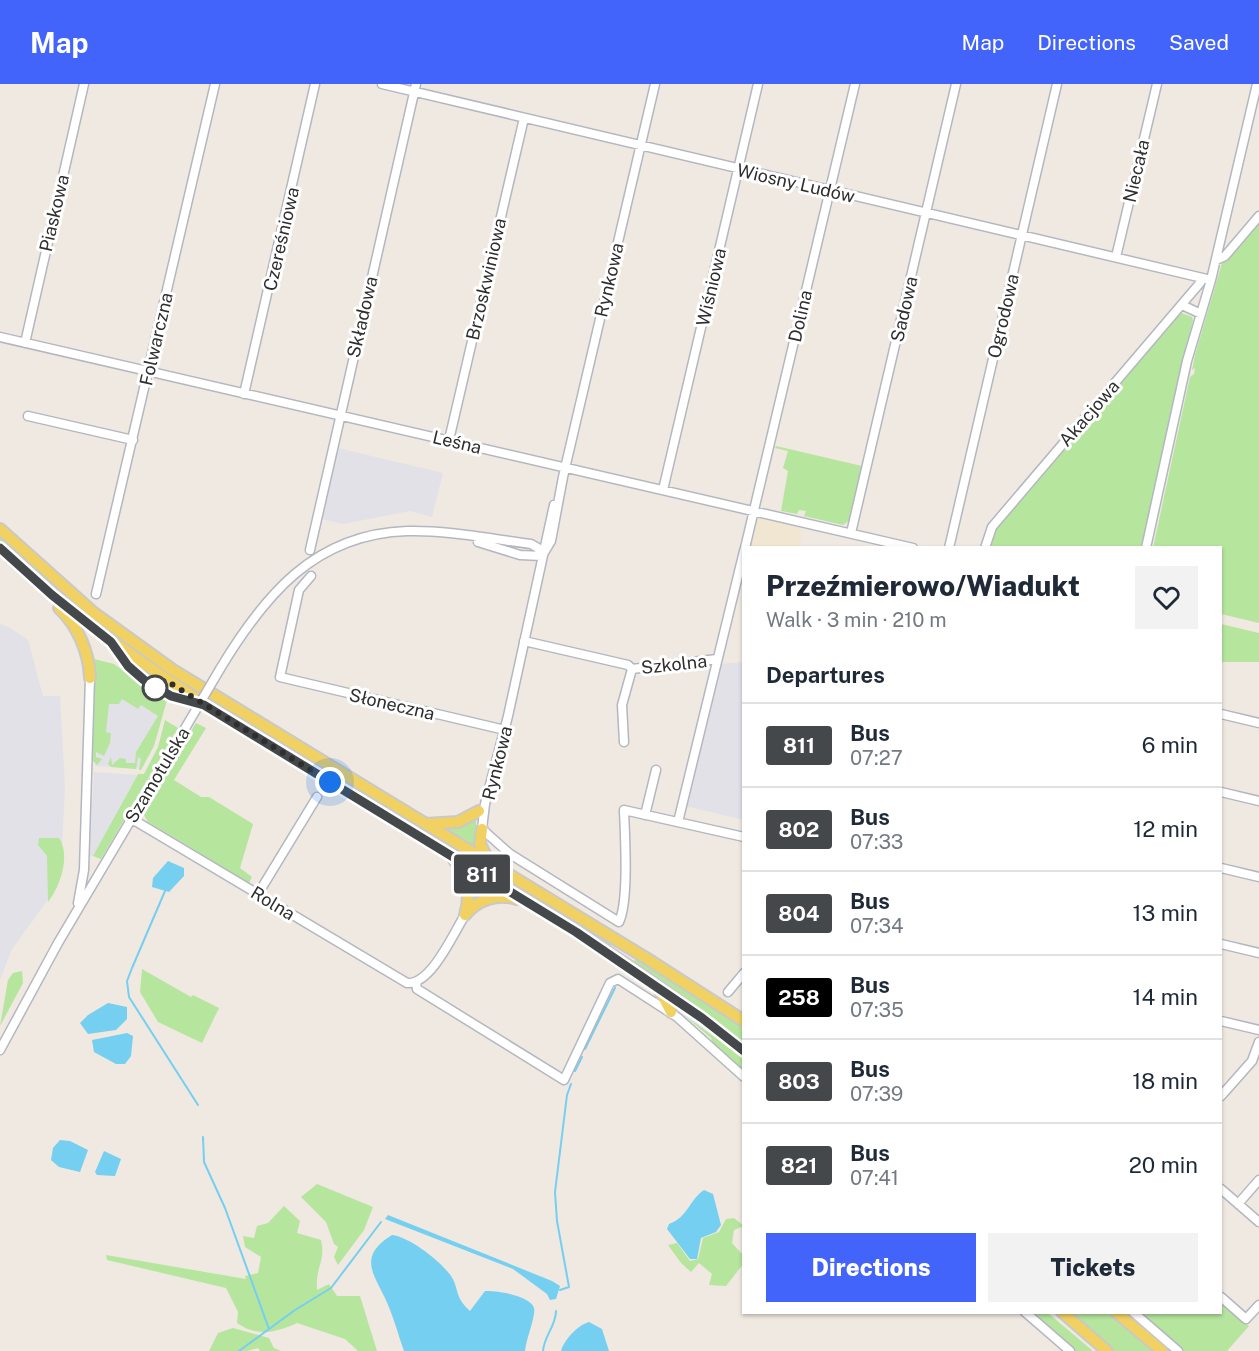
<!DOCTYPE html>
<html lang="en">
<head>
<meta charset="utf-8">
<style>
  body { margin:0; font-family:"Public Sans",sans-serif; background:#f2f2f3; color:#1f2937; height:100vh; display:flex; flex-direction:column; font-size:22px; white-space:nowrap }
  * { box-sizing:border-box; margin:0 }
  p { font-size:20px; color:#747a83 }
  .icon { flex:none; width:33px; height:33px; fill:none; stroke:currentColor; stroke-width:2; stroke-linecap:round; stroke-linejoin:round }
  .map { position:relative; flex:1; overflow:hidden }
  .panel { position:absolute; left:742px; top:462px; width:480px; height:768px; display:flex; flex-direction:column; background:#fff; border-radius:0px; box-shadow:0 2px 4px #0004 }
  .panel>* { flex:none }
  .badge { padding:0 12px; border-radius:4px; font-size:21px; line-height:39px }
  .you { position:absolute; width:30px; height:30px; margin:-15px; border:4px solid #fff; border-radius:50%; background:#1a73e8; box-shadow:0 0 0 9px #1a73e833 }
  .map>.badge { position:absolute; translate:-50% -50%; box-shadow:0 0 0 3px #fff }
  h2 { padding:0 24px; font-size:22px; line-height:54px }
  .round { display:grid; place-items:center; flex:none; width:63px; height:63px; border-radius:0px; background:#f2f2f3 }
  .overview { display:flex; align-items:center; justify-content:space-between; height:102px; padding:0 24px }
  h1 { font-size:28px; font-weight:800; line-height:45px }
  .cta { display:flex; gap:12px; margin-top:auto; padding:12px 24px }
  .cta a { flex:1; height:69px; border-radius:0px; background:#4264fb; color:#fff; font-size:24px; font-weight:800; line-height:69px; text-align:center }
  .cta a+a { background:#f2f2f3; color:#1f2937 }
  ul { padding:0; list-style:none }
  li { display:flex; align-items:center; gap:18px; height:84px; padding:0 24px; border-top:2px solid #e0e1e3 }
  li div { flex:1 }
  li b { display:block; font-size:22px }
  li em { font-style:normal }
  li .badge { min-width:66px; font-weight:700; text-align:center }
  header { display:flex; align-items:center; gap:36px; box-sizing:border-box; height:84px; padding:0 30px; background:#4264fb; color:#fff }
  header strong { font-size:28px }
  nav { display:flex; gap:33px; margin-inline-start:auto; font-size:21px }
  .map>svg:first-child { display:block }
  .industrial { fill:#e3e1e8 }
  .education { fill:#f0e6d1 }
  .green { fill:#b6e59e }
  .water { fill:#75cff0 }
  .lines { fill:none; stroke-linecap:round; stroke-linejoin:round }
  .stream { stroke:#75cff0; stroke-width:2 }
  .minor-casing { stroke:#b4b7c1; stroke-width:11 }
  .major-casing { stroke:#c9c9c9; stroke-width:14 }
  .minor { stroke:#fff; stroke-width:8 }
  .major { stroke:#f2d163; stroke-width:10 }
  .minor-bridge-casing { stroke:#b4b7c1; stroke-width:11; stroke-linecap:butt }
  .minor-bridge { stroke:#fff; stroke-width:8 }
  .line-casing { stroke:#fff; stroke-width:14 }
  .line { stroke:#45484a; stroke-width:9 }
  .walk { stroke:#2e2e2e; stroke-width:6; stroke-dasharray:0 10.8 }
  .stop-dot { fill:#fff; stroke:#45484a; stroke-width:3 }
  .labels { text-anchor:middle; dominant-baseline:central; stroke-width:6; stroke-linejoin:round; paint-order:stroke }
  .street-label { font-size:18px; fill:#2e2e2e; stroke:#fff }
</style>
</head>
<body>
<header>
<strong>Map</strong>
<nav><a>Map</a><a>Directions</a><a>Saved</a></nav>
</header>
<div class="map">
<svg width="1259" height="1267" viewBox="0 0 1259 1267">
  <rect width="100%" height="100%" fill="#efe9e1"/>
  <path class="industrial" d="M338,364L443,389L432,433L410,427L343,440L321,435Z
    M0,540L9,543L28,556L43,612H60L65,702L61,787L56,805L12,865L0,896Z
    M744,578V736L685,722L718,580Z
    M104,601L164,622L142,685L95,682Z
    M94,688L137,691L118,726L121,728L96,772H89Z"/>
  <path class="education" d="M754,433L800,443L801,463L747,464Z"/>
  <path class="green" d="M1259,137V539L1221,530V464H1153L1190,293L1194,290L1195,284L1192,286L1195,271L1222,179Z
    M1179,228L1192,233L1193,236L1141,463L991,464L996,445Z
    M776,362L862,382L849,437L843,441L804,432L806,427L799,426L797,430L781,427L788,387L783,384L788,367L775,364Z
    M0,450L200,607L197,612C127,567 61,515 0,459Z
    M1221,540L1259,549V578H1221Z
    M94,575L114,580L150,606L149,608L167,616L154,662L141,686H139L141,675L138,673L136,685L111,683L108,680L111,673L112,681L120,674L126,675V679H135L136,668L158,632L141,621L138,625L122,615L119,620H109L106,648L111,649L110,659L104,672L96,668V673L102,675L97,681L91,675V576Z
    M209,613L613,859L608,865L206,618Z
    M165,636L178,644L101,775L93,772L138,690H144L158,663Z
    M196,639L206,644L174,696L201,713H209L253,740L240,784L252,793L249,799L148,738L144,731L150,714Z
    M476,734V765L442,745L459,743Z
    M39,754H59C71,772 60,803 48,818L47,772L38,761Z
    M466,786H467L502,808L473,818Z
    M637,872L744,941V960L632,881Z
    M142,885L191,913L193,911L219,924L202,959L158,938L140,908Z
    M22,887L23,899L0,942L8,896L13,889Z
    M684,931L744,974V987L713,961L711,954Z
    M317,1100L373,1123L364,1146L338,1181L334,1173L338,1163L334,1160L326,1138L301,1113Z
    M284,1122L300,1137L297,1149L321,1156C326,1178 315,1183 317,1206L329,1200L337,1212H360L377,1267H358L345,1255L297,1239C275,1249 257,1253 237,1239L238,1228L226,1204L107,1176L106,1171L246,1195L245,1192L258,1189L261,1173L245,1163L243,1152L254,1154L257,1142L268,1139Z
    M734,1134L744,1142L734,1146L732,1159L741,1169L744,1168V1179L726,1202L709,1201L712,1190L699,1179L691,1188L681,1179L668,1161L677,1159L690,1177L698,1175L703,1154L719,1148L726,1135Z
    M1221,1217L1249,1242L1227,1267H1184L1139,1229L1221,1228Z
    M1031,1229H1048L1093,1267H1075Z
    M1067,1229H1111L1156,1267H1111Z
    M233,1244L269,1254L274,1264L281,1267H260L258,1264L247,1267H209L218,1249Z"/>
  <path class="water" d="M168,777L184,784V792L169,808L152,803L153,794Z
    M108,919L127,923V935L116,946L88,950L80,939L88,931Z
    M127,949L133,952L131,972L125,980H116L94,968L92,956Z
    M60,1056L70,1057L88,1066L80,1088L59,1083L51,1076L53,1064Z
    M104,1067L121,1075L115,1092L97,1091L95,1088Z
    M704,1106L713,1110L721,1141L716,1148L701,1154L697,1175H690L667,1145L669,1140C688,1133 689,1116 704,1106Z
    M388,1131L552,1197L560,1202L556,1215L550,1216L547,1210L513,1185L385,1135Z
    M392,1151C409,1153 436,1174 447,1187C461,1202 452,1211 470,1227L485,1207C496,1206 531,1212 534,1224C536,1232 526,1255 525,1267H404C398,1250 393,1231 385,1214C373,1189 358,1172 392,1151Z
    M589,1238L602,1245L609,1267H561C564,1256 578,1241 589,1238Z"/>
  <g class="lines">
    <path class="stream" d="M165,807L132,884L127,897L129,913L198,1021
      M585,965L615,904
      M575,987L582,973
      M203,1053L204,1078L225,1124L269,1245
      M560,1206L569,1203L557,1137L555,1108L567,1011L571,1000
      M239,1267L295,1226L331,1204L381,1138
      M543,1267C544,1252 556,1242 556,1227"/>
    <g class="minor-casing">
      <path id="minor" d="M382,0L1211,196
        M1116,173L1157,0
        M1216,176L1225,172L1259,132
        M1182,221L1201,230
        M0,253L913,464
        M25,259L84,0
        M244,310L315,0
        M28,332L133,356
        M449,356L524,34
        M663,406L758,0
        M851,449L956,0
        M478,458L520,471L542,472
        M745,464L855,0
        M949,464L1057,0
        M985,464L992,443L1200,199
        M1146,464L1187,277L1211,196L1257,0
        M310,466L416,0
        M542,472L551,457L563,393L655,0
        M311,492L299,506L280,593L505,646
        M96,510L215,0
        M524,557L628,581L632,585
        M220,585C264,512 314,450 407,447C448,446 491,455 531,460L538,464L542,472
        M632,585L717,575
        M1221,630L1259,639
        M624,658L622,621L632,585
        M1221,708L1259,717
        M645,731L656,686
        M132,735L407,899C431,901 453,850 465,831
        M678,738L744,467
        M482,745L510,770L619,838C629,817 625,753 624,726L744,753
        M482,745L485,720L508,632L554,421
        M1221,784L1259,793
        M258,810L317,713
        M78,819L84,786L90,594
        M1221,860L1259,869
        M416,899L417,905L564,996L610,899L618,895L677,933L744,993
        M728,908L744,889
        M1221,937L1259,946
        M0,966L58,859L187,641
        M1221,1012L1252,977L1259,958
        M1221,1105L1259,1138
        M1238,1120L1259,1096
        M1221,1213L1246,1235L1259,1221
        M1025,1228L1070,1267
        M1133,1228L1178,1267"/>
    </g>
    <g class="major-casing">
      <path id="major" d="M0,445L94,529L173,586L646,874L744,937
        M0,464C89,548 186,610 290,673C443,767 604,854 744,967
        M59,524C78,542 89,568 90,594
        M426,740L458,738L479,727
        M482,745L480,760L488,776
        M454,776C468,792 471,811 465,831
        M465,831C478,815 498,809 517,815
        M660,907L671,928
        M1062,1228L1107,1267
        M1116,1228L1162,1267"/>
    </g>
    <use href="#minor" class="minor"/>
    <use href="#major" class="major"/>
    <g class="minor-bridge-casing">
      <path id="minor-bridge" d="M187,641L220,585"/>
    </g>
    <use href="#minor-bridge" class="minor-bridge"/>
  </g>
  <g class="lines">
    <g class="line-casing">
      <path id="line" d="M0,464L52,511L111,558L128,582L144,596L171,612L204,621L576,848L702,934L744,967"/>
    </g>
    <use href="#line" class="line"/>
    <path class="walk" d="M155,604L165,596L330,698"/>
  </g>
  <circle class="stop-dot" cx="155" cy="604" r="12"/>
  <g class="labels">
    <g class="street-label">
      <text transform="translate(1136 87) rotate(-77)">Niecała</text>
      <text transform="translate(796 99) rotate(13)">Wiosny Ludów</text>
      <text transform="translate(54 129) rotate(-77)">Piaskowa</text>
      <text transform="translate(281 155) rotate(-77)">Czereśniowa</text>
      <text transform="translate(486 195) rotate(-77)">Brzoskwiniowa</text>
      <text transform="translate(609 196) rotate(-77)">Rynkowa</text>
      <text transform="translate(711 203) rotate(-77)">Wiśniowa</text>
      <text transform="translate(904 225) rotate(-77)">Sadowa</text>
      <text transform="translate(800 232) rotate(-77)">Dolina</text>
      <text transform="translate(1003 232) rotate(-77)">Ogrodowa</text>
      <text transform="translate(362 233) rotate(-77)">Składowa</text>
      <text transform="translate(156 255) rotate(-77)">Folwarczna</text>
      <text transform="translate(1089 329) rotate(-49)">Akacjowa</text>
      <text transform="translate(457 358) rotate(13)">Leśna</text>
      <text transform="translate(674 580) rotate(-6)">Szkolna</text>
      <text transform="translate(392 620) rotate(13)">Słoneczna</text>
      <text transform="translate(497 679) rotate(-76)">Rynkowa</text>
      <text transform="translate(157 691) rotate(-59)">Szamotulska</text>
      <text transform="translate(273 819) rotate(31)">Rolna</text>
    </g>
  </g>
</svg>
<div class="you" style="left:330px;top:698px"></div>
<b class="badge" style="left:482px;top:790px;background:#45484a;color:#fff">811</b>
<section class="panel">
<div class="overview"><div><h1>Przeźmierowo/Wiadukt</h1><p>Walk · 3 min · 210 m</p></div><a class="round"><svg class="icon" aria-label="heart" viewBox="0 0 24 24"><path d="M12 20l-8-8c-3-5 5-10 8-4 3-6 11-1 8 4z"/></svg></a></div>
<h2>Departures</h2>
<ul>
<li><span class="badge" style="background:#45484a;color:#fff">811</span><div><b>Bus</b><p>07:27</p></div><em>6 min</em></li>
<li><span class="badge" style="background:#45484a;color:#fff">802</span><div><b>Bus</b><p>07:33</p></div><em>12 min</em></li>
<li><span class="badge" style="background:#45484a;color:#fff">804</span><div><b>Bus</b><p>07:34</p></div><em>13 min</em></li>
<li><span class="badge" style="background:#000;color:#fff">258</span><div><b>Bus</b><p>07:35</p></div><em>14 min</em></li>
<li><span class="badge" style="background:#45484a;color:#fff">803</span><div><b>Bus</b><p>07:39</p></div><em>18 min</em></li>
<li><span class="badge" style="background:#45484a;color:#fff">821</span><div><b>Bus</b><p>07:41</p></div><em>20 min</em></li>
</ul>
<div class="cta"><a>Directions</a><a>Tickets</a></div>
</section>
</div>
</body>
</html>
